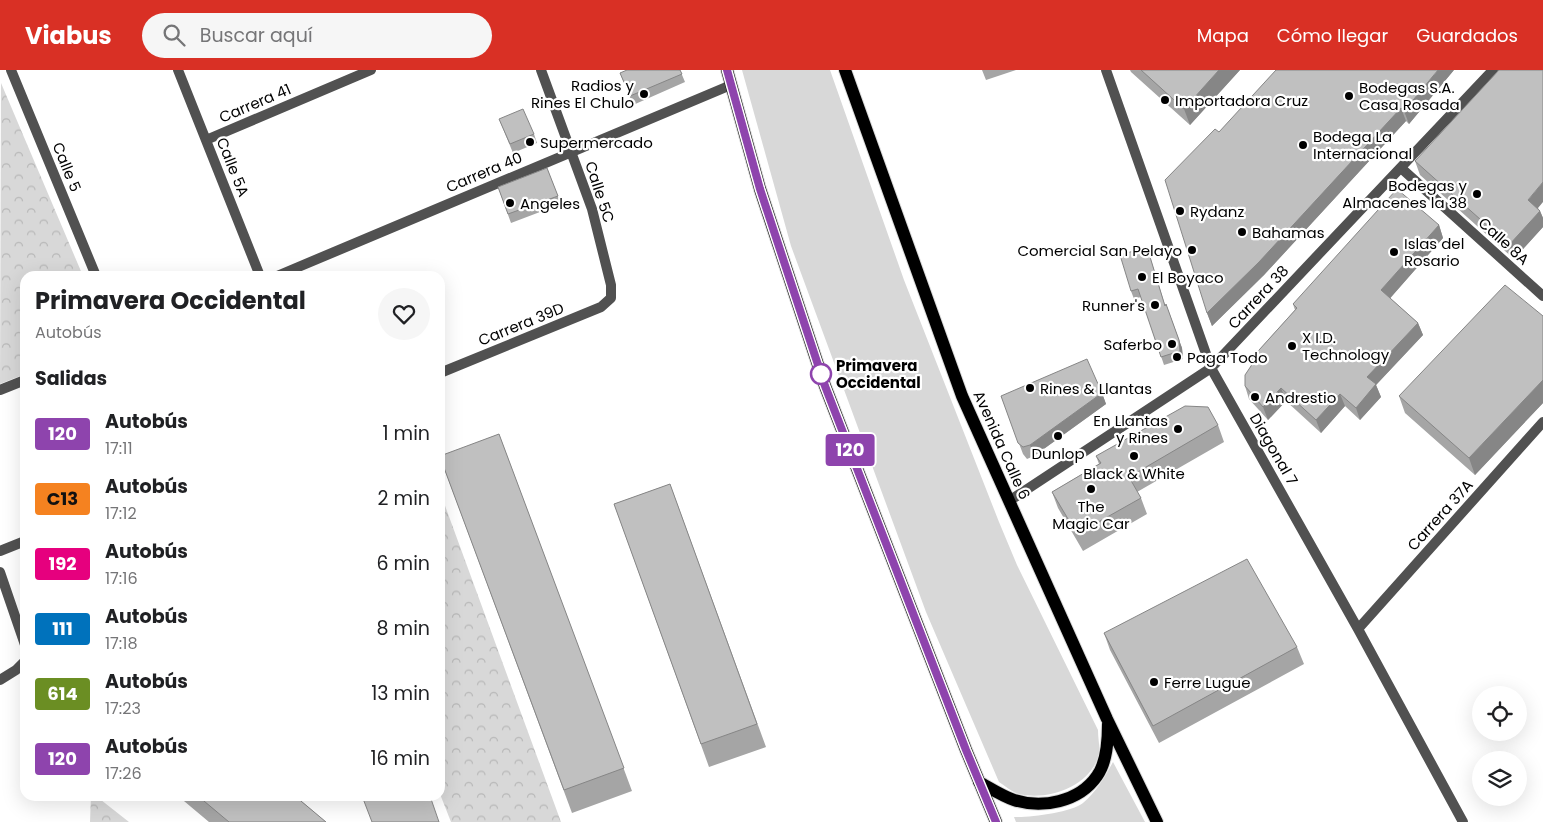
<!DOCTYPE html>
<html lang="es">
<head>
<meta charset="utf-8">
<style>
  body { margin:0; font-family:Poppins,sans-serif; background:#f6f6f6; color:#202124; height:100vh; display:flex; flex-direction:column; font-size:19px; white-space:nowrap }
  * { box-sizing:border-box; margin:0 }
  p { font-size:16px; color:#757577 }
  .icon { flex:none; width:28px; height:28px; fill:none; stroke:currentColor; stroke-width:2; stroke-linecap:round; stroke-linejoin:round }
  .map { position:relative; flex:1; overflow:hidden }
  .details { position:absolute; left:20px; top:201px; width:425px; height:530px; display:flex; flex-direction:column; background:#fff; border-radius:15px; box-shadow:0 5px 20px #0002 }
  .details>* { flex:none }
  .badge { padding:0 10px; border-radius:4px; font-size:18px; line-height:32px }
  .tools { position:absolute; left:1472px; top:616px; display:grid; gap:10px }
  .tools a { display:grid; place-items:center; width:55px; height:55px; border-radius:50%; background:#fff; box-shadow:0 5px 20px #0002; font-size:25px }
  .map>.badge { position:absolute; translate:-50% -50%; box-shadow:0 0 0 2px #fff }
  h2 { padding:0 15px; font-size:19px; line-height:45px }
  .round { display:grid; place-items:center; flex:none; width:52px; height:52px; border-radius:26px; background:#f6f6f6 }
  .summary { display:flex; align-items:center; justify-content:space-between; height:85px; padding:0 15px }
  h1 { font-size:24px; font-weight:700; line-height:38px }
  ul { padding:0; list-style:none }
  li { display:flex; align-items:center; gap:15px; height:65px; padding:0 15px }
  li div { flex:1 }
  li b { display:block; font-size:19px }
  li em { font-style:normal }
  li .badge { min-width:55px; font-weight:700; text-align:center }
  header { display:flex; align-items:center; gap:30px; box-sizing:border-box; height:70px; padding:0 25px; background:#d93025; color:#fff }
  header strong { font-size:24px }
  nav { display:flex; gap:28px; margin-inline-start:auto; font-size:18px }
  .search { width:350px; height:45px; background:#f6f6f6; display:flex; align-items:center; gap:12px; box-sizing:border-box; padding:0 18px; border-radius:28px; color:#757577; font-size:19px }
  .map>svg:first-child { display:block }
  .green { fill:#d8d8d8 }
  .forest { fill:url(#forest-crowns) }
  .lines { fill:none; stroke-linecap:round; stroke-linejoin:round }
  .primary-casing { stroke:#dbdbdb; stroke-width:14 }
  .minor { stroke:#515151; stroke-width:10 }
  .tertiary { stroke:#515151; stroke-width:10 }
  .primary { stroke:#000; stroke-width:12 }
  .wall { fill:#a5a5a5 }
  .shaded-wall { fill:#868686 }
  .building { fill:#c0c0c0; stroke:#868686 }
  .line-casing { stroke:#fff; stroke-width:11 }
  .line { stroke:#8e44ad; stroke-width:8 }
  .poi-dot { fill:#000; stroke:#fff; stroke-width:2 }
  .stop-dot { fill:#fff; stroke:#8e44ad; stroke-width:2.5 }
  .labels { text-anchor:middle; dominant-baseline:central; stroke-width:4.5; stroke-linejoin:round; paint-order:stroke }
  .poi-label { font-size:15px; fill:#000; stroke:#fff; text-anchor:start }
  .street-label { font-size:15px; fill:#000; stroke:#fff }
  .stop-label { font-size:15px; font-weight:bold; fill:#000; stroke:#fff; text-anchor:start }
</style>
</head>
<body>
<header>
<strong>Viabus</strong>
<div class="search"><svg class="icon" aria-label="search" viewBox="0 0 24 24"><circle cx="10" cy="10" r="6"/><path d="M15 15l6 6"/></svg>Buscar aquí</div>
<nav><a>Mapa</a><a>Cómo llegar</a><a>Guardados</a></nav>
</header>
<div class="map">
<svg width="1543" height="752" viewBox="0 0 1543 752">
  <defs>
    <pattern id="forest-crowns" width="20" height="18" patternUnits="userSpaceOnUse" patternTransform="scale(1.25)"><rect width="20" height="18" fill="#d8d8d8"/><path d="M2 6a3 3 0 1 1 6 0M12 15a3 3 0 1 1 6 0" fill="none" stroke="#b8b8b8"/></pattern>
  </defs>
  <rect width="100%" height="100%" fill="#fff"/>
  <path class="green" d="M742,0H830L904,210L999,452L1017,495L1098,660C1098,668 1100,677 1099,684C1091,716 1049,731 1019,724C1012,722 1005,716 999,712L926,542L791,176Z
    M1113,692L1145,752H1016L1014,747C1029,748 1072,742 1083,733C1096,722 1105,707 1113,692Z"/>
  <path class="forest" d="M1,13L83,206H25V304L0,314Z
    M440,422L561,752H451L440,724Z
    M91,726H96L129,752H90Z"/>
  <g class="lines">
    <g class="primary-casing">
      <path id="primary" d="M727,0L760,119L825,316L966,680L996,752
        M845,0L962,326L1107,649L1157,752
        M979,712C990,718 1002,726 1014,730C1042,739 1079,732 1097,706C1107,692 1108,671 1108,654"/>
    </g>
    <path class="minor" d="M11,0L96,206
      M178,0L260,206
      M1106,0L1211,298L1358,559L1463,752
      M206,70L371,0
      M1401,98L1543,226
      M277,206L731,15
      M440,303L601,237L611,228V215L592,139L541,0
      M0,320L25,310
      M0,481L25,471
      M0,502L25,575
      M1358,559L1543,352
      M0,610L16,600L25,591"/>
    <path class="tertiary" d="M1009,431L1211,298L1493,0"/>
    <use href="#primary" class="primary"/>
  </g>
  <path class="wall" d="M680,0L685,12L633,35L620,3Z
    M982,0H1016L986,10Z
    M1130,0H1240L1190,55L1131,2Z
    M1454,0L1409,54L1406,51L1264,205L1212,256L1207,243L1219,62Z
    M499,49L534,64L537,73L513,83Z
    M1415,91L1538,138L1540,141L1543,148V157L1514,189L1420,105Z
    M547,98L561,134L511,153L498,117Z
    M1439,155L1443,168L1390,228L1418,253L1423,265L1376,315L1381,327L1360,350L1345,336L1321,363L1286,331L1268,350L1249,329L1245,316L1252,295L1250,290L1295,240L1293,234Z
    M1147,177L1165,235L1182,278L1183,289L1164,295L1141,227L1134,229L1131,221Z
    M1543,246V333L1475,405L1405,343L1399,326Z
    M1102,323L1106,334L1034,386L1027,389L1023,384L1001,326Z
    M1218,355L1224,372L1137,422L1141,428L1147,444L1083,481L1058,438L1052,422L1099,394L1096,386Z
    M499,364L632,721L572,743L440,387Z
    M670,414L766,677L709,697L614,434Z
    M1104,563L1297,577L1304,594L1159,673L1110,580Z
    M178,726H295L326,752H209Z"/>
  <path class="shaded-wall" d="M1219,0H1240L1190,55L1184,39Z
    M1438,0H1454L1409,54L1404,41Z
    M1401,38L1406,51L1264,205L1212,256L1207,243Z
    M1543,112V132L1533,144L1528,130Z
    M1540,141L1543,148V157L1514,189L1509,175Z
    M1439,155L1443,168L1386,233L1381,220Z
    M1166,234L1182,278L1183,289L1180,281Z
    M1418,253L1423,265L1376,315L1381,327L1360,350L1356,338L1367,307Z
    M1543,310V333L1475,405L1469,388Z
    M1281,318L1286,331L1268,350L1263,337Z
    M1102,323L1106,334L1034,386L1030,375Z
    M1340,324L1345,336L1321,363L1316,350Z"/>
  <path class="building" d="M627,0H680L682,4L630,26L620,3Z
    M1141,0H1219L1184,39Z
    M1276,0H1438L1404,41L1401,38L1259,192L1207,243L1165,110L1215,59L1219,62Z
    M1499,0H1543V112L1528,130L1540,141L1509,175L1415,91Z
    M523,39L534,64L510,74L499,49Z
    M547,98L558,126L508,144L498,117Z
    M1397,119L1439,155L1381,220L1418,253L1367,307L1376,314L1356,338L1340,324L1316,350L1281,318L1263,337L1245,316V305L1253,293L1250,290L1297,238L1293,234Z
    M1147,177L1165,236L1166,234L1179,270L1180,281L1161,287L1138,219L1131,221L1120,185Z
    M154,203L155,206H147Z
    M1505,215L1543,246V310L1469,388L1399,326Z
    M1087,289L1102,323L1030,375L1023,377L1018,373L1001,326Z
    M1185,336L1208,337L1218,355L1129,407L1141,428L1077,464L1052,422L1101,393L1096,386Z
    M499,364L624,698L564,720L440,387V386Z
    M670,414L757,654L701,674L614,434Z
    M1247,489L1297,577L1153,656L1104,563Z
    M198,726H295L326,752H229Z
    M362,726H430L439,752H372Z"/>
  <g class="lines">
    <g class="line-casing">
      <path id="line" d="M727,0L760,119L825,316L966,680L996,752"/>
    </g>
    <use href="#line" class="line"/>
  </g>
  <g class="poi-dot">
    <circle cx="644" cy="24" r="5"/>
    <circle cx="1349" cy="26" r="5"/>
    <circle cx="1165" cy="30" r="5"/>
    <circle cx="530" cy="72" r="5"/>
    <circle cx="1303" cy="75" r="5"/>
    <circle cx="1477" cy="124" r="5"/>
    <circle cx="510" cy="133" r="5"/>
    <circle cx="1180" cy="141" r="5"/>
    <circle cx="1242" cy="162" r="5"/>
    <circle cx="1192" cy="180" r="5"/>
    <circle cx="1394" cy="182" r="5"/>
    <circle cx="1142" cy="207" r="5"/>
    <circle cx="1155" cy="235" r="5"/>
    <circle cx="1172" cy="274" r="5"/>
    <circle cx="1292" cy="276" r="5"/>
    <circle cx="1177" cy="287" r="5"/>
    <circle cx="1030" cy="318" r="5"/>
    <circle cx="1255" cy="327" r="5"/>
    <circle cx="1178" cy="359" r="5"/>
    <circle cx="1058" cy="366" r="5"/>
    <circle cx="1134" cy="386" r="5"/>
    <circle cx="1091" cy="419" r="5"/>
    <circle cx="1154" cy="612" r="5"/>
  </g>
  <circle class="stop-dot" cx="821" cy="304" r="10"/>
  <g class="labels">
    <g class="poi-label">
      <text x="634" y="15" text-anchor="end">Radios y<tspan x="634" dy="17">Rines El Chulo</tspan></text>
      <text x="1359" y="17">Bodegas S.A.<tspan x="1359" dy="17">Casa Rosada</tspan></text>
      <text x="1175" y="30">Importadora Cruz</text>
      <text x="1313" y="66">Bodega La<tspan x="1313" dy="17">Internacional</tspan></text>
      <text x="540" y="72">Supermercado</text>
      <text x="1467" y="115" text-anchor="end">Bodegas y<tspan x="1467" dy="17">Almacenes la 38</tspan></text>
      <text x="520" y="133">Angeles</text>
      <text x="1190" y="141">Rydanz</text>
      <text x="1252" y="162">Bahamas</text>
      <text x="1404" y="173">Islas del<tspan x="1404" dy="17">Rosario</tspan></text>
      <text x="1182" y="180" text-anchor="end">Comercial San Pelayo</text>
      <text x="1152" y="207">El Boyaco</text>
      <text x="1145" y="235" text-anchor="end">Runner's</text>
      <text x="1302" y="267">X I.D.<tspan x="1302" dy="17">Technology</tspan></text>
      <text x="1162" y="274" text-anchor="end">Saferbo</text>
      <text x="1187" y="287">Paga Todo</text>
      <text x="1040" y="318">Rines &amp; Llantas</text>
      <text x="1265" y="327">Andrestio</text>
      <text x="1168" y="350" text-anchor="end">En Llantas<tspan x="1168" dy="17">y Rines</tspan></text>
      <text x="1058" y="383" text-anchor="middle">Dunlop</text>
      <text x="1134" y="403" text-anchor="middle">Black &amp; White</text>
      <text x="1091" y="436" text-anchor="middle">The<tspan x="1091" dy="17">Magic Car</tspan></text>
      <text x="1164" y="612">Ferre Lugue</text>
    </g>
    <g class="street-label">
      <text transform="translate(255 33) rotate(-23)">Carrera 41</text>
      <text transform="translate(67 97) rotate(68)">Calle 5</text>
      <text transform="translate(233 97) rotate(68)">Calle 5A</text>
      <text transform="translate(484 102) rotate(-23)">Carrera 40</text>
      <text transform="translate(600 122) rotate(72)">Calle 5C</text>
      <text transform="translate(1504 171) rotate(42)">Calle 8A</text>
      <text transform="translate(1258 227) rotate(-47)">Carrera 38</text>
      <text transform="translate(521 254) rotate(-22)">Carrera 39D</text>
      <text transform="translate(1002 375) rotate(66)">Avenida Calle 6</text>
      <text transform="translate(1274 379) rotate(60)">Diagonal 7</text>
      <text transform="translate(1440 445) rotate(-48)">Carrera 37A</text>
    </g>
    <g class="stop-label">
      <text x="836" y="295">Primavera<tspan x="836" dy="17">Occidental</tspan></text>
    </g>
  </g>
</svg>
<div class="tools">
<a><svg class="icon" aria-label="locate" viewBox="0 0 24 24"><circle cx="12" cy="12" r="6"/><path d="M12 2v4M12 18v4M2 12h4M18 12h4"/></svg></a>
<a><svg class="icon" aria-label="layers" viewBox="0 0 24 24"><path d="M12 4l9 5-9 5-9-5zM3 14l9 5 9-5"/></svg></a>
</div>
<b class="badge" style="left:850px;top:380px;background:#8e44ad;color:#fff">120</b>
<section class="details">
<div class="summary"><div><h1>Primavera Occidental</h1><p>Autobús</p></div><a class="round"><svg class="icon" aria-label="heart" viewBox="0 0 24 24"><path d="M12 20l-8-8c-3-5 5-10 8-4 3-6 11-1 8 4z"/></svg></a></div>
<h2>Salidas</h2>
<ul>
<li><span class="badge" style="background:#8e44ad;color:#fff">120</span><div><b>Autobús</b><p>17:11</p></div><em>1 min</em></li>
<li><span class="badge" style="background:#f58220;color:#111">C13</span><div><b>Autobús</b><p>17:12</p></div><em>2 min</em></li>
<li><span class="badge" style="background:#e6007e;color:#fff">192</span><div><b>Autobús</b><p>17:16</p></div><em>6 min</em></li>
<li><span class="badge" style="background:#0072bc;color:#fff">111</span><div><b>Autobús</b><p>17:18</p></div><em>8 min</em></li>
<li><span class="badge" style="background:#6b8e23;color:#fff">614</span><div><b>Autobús</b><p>17:23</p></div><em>13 min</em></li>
<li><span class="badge" style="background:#8e44ad;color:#fff">120</span><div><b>Autobús</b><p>17:26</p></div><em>16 min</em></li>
</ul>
</section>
</div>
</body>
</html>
